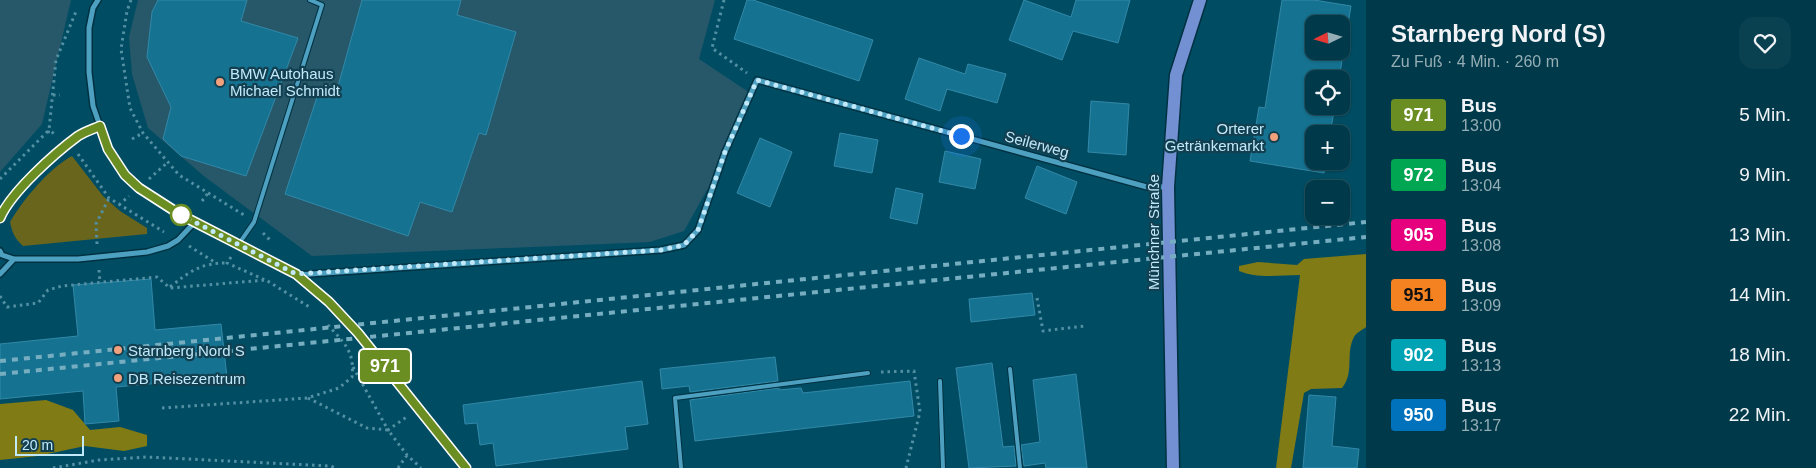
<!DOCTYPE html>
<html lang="de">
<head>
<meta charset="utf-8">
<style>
  body { margin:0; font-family:Arial,sans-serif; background:#0a4151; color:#f1f3f6; height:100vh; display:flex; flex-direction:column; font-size:19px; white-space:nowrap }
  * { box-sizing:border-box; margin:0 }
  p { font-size:16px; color:#95adb5 }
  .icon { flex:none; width:28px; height:28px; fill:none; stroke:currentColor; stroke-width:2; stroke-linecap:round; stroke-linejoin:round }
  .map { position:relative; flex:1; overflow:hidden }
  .details { display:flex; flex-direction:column; background:#003a4a; width:450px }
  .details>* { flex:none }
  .badge { padding:0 10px; border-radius:4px; font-size:18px; line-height:32px }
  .needle { width:32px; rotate:265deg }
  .buttons { position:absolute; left:1305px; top:15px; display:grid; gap:10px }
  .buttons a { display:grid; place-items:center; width:45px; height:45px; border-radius:10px; background:#003a4a; box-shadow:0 1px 4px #0004,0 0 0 1px #225462; font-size:25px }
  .scale { position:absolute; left:15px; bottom:12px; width:69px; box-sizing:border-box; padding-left:5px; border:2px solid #c2e9fa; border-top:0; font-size:14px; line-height:18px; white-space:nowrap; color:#c2e9fa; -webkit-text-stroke:4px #134051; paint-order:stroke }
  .you { position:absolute; width:25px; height:25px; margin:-12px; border:4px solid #fff; border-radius:50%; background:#1a73e8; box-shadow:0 0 0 8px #1a73e833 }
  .map>.badge { position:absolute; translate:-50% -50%; box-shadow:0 0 0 2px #fff }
  .round { display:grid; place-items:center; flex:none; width:52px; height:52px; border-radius:15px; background:#0a4151 }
  .head { display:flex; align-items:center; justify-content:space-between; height:85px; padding:0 25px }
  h1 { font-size:24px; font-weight:600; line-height:38px }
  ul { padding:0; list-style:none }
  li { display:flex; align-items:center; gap:15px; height:60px; padding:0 25px }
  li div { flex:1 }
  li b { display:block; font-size:19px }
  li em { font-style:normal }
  li .badge { min-width:55px; font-weight:700; text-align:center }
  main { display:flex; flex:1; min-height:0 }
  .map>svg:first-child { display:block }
  .built { fill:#26586a }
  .green { fill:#69651c }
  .forest { fill:#807b15 }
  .building { fill:#157391; stroke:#3388a8; fill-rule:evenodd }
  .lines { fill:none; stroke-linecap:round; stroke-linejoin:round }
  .lane-casing { stroke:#003141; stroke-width:6 }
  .street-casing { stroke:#003141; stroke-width:8 }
  .primary-casing { stroke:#003141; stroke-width:15 }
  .path { stroke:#5490a4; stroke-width:3; stroke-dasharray:2.5 4; stroke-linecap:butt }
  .lane { stroke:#4da0c0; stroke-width:4 }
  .street { stroke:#4da0c0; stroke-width:5 }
  .primary { stroke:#7390d3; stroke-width:12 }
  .rail { stroke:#77adc0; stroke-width:4; stroke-dasharray:6 6; stroke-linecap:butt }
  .line-casing { stroke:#fff; stroke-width:11 }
  .line { stroke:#6b8e23; stroke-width:8 }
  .walk { stroke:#c2e9fa; stroke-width:5; stroke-dasharray:0 9 }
  .poi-dot { fill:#f1a17c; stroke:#134051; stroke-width:2 }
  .stop-dot { fill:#fff; stroke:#6b8e23; stroke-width:2.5 }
  .labels { text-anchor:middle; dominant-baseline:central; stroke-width:4.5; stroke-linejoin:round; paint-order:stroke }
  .poi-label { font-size:15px; fill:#c2e9fa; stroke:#134051; text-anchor:start }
  .street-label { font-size:15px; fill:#c2e9fa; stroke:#134051 }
</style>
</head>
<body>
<main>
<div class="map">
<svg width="1366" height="468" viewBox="0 0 1366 468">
  <rect width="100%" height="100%" fill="#004d63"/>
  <path class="built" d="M0,0H71L42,124L0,172Z
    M138,0H715L699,59L750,93L712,181L684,231L650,242L312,256L205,177L148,128L132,74L129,37Z"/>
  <path class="green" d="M72,156L103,196L120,211L147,228V234L23,246C15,239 12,232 10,222C23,200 49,168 72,156Z"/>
  <path class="forest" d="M1366,254V327C1362,330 1356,333 1354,337C1345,354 1355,372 1342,388L1311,389L1304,393L1291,468H1276L1300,275C1279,275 1258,279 1239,271V266L1258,262L1297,265L1304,259Z
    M46,400L73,410L90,430L120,427L147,435V446L124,451L85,446L38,456L0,460V404Z"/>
  <path class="building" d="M158,0H247L241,21L298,38L246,176L181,156L163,139L171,107L147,57L152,12Z
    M362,0H461L457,15L516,32L486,135L479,133L452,212L420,202L408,236L285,194L319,91L335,97Z
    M747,0H753L873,40L859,81L734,39Z
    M1024,0L1071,17L1076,0H1130L1118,43L1073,31L1062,60L1009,40Z
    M1282,0H1314L1351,6L1339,79H1314V106H1335L1330,134H1314V161H1326L1324,173L1250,161L1259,107L1265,108ZM1314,24H1341V51H1314Z
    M919,58L965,74L968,64L1006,74L997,103L947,89L940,111L905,99Z
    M1091,101L1129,104L1126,155L1088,152Z
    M840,133L878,140L872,173L834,166Z
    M760,138L792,152L770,207L737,193Z
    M945,151L981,159L975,189L939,182Z
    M1037,166L1077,182L1066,214L1025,198Z
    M896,188L923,194L917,224L890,218Z
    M151,279L155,330L221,324L227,377L116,387L119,421L85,424L83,391L0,399V344L78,336L73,285Z
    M1032,293L1035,315L971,322L969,299Z
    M775,357L778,381L690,392L689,386L662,389L660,369Z
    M992,363L1003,447L1014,446L1016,466L969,468L956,368Z
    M1076,374L1087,468H1046L1045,463L1024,466L1021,445L1040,442L1033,380Z
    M642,381L648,424L625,427L628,449L496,466L493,443L480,445L477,423L465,424L463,405Z
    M910,381L914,416L695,441L690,400L779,388V390L801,388L803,393Z
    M1309,395L1336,397L1332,446L1359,449L1357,468H1303Z"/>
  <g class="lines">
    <g class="lane-casing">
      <path id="lane" d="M238,245L254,222L322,5L310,0
        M1010,369L1020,468
        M940,381L943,468
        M681,468L675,398L868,373"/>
    </g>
    <g class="street-casing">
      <path id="street" d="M98,0L93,8L89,28V72L93,106L108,149L125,175L139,188L181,215L296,275L329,302L358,333L466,468
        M0,218C11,192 55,153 78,136C84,132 93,129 99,126
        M0,251L2,255L14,259H78L147,252L168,246L178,240L195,222
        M0,274L14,259
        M296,275L661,250L684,245L698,230L725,152L757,80L1147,187H1168"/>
    </g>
    <g class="primary-casing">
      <path id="primary" d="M1173,468L1168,187L1176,75L1200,0"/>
    </g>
    <path class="path" d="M131,0L127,11L121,49L130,108L143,133L179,175L244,215
      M724,0L712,48L747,73
      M53,95H60
      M48,133L49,130L56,135
      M132,139L143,133
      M78,154L109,198L164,232
      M0,179L49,130L56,60L77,9
      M149,179L168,162
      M202,201L208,193
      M119,205L129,196
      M263,233L272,242
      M97,244L96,224L109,198
      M189,246L216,263
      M231,257L227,263L265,280
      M99,270L100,283
      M170,287C190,271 201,263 227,263
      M0,296L7,307L38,303L48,290L62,286L157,277L170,288L266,280L311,308
      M1037,298L1043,331L1085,326
      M353,367L388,430L408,416
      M881,372L914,371L920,412L906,468
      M308,398L367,428L388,430L407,455L421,468
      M162,408L307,398L339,388L352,377C355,350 343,342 326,323
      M53,468L99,460L147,457L330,466L336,468
      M398,468L407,455"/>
    <use href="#lane" class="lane"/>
    <use href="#street" class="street"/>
    <use href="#primary" class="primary"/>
    <path class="rail" d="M0,361L1366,222
      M0,374L1366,237"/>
  </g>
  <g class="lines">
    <g class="line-casing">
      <path id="line" d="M0,218C11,192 55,153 78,136C84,132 93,129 100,126L108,149L125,175L139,188L181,215L296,274L329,302L358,333L466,468"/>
    </g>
    <use href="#line" class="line"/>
    <path class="walk" d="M181,215L296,274L661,250L684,245L698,230L725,152L757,80L961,136"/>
  </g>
  <g class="poi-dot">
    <circle cx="220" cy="82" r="5"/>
    <circle cx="1274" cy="137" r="5"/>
    <circle cx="118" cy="350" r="5"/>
    <circle cx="118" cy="378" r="5"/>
  </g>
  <circle class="stop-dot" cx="181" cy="215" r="10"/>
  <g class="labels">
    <g class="poi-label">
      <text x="230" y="73">BMW Autohaus<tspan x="230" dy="17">Michael Schmidt</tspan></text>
      <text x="1264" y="128" text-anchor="end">Orterer<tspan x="1264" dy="17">Getränkemarkt</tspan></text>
      <text x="128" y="350">Starnberg Nord S</text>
      <text x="128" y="378">DB Reisezentrum</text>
    </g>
    <g class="street-label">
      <text transform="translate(1037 144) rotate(15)">Seilerweg</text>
      <text transform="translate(1153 232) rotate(-90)">Münchner Straße</text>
    </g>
  </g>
</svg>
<div class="buttons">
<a><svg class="needle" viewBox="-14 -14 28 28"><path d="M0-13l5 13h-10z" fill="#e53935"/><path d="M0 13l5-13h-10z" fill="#95adb5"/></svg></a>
<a><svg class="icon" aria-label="locate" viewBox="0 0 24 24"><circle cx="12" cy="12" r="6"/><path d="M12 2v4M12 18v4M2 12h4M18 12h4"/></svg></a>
<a>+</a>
<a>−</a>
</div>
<div class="scale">20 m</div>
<div class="you" style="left:961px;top:136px"></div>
<b class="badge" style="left:385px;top:366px;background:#6b8e23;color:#fff">971</b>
</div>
<section class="details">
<div class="head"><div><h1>Starnberg Nord (S)</h1><p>Zu Fuß · 4 Min. · 260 m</p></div><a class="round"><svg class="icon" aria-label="heart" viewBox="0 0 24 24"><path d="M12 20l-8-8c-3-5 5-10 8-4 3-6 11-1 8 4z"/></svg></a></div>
<ul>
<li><span class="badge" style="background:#6b8e23;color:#fff">971</span><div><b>Bus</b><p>13:00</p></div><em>5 Min.</em></li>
<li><span class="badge" style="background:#00a651;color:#fff">972</span><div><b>Bus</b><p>13:04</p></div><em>9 Min.</em></li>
<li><span class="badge" style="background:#e6007e;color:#fff">905</span><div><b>Bus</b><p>13:08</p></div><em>13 Min.</em></li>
<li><span class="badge" style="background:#f58220;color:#111">951</span><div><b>Bus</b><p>13:09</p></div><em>14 Min.</em></li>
<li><span class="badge" style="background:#00a3b4;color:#fff">902</span><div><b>Bus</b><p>13:13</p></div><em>18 Min.</em></li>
<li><span class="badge" style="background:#0072bc;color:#fff">950</span><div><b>Bus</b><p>13:17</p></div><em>22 Min.</em></li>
</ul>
</section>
</main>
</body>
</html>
